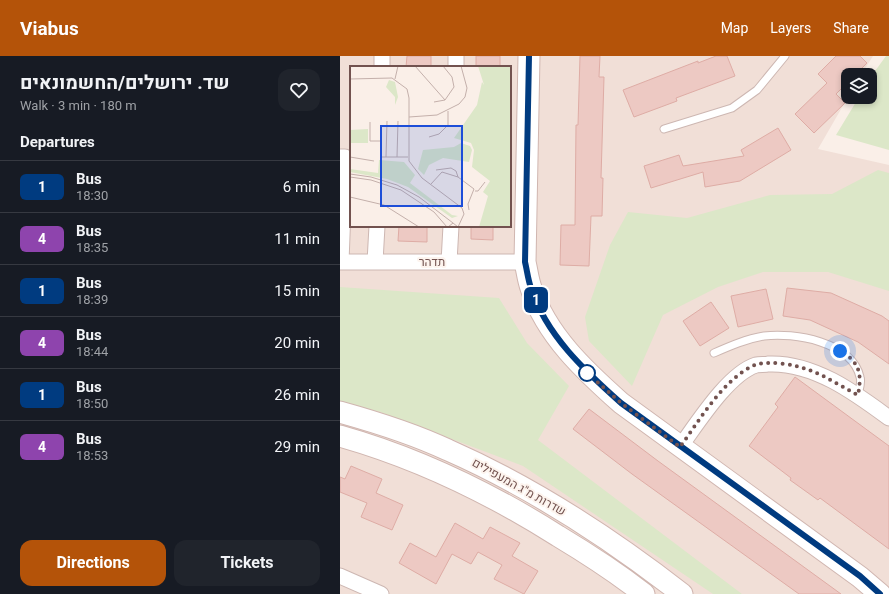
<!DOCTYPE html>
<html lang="en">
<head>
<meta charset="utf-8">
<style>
  body { margin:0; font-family:Roboto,Heebo,sans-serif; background:#20242c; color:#f1f3f6; height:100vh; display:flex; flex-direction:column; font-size:15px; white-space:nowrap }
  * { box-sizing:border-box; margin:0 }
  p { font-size:13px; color:#9ea1a6 }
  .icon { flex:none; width:22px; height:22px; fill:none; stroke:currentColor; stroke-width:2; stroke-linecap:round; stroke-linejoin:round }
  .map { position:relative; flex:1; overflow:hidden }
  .panel { display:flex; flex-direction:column; background:#171b24; width:340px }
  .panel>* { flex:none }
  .badge { padding:0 8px; border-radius:6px; font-size:14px; line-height:26px }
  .tools { position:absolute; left:501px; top:12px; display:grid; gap:8px }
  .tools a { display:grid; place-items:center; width:36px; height:36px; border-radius:8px; background:#171b24; box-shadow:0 2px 6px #0003; font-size:20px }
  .you { position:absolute; width:20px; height:20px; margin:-10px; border:3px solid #fff; border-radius:50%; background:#1a73e8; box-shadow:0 0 0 6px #1a73e833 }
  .map>.badge { position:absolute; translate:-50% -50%; box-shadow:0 0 0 2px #fff }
  h2 { padding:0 20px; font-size:15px; line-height:36px }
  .round { display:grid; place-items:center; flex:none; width:42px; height:42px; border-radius:12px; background:#20242c }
  .overview { display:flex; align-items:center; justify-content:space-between; height:68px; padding:0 20px }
  h1 { font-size:19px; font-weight:700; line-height:30px }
  .primary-button { display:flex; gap:8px; margin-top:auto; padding:8px 20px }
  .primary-button a { flex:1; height:46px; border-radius:12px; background:#b45309; color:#fff; font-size:16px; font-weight:700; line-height:46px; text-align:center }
  .primary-button a+a { background:#20242c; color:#f1f3f6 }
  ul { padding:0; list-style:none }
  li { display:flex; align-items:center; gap:12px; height:52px; padding:0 20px; border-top:1px solid #363941 }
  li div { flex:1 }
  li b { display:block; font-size:15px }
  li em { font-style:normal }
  li .badge { min-width:44px; font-weight:700; text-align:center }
  header { display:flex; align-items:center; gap:24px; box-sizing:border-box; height:56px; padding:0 20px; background:#b45309; color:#fff }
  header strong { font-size:19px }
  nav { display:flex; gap:22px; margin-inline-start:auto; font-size:14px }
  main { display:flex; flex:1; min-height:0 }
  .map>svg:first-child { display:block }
  .residential { fill:#f1dfd7; fill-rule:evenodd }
  .green { fill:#dce7c8 }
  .building { fill:#edc9c3; stroke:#deaca5 }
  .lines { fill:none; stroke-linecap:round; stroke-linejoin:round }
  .lane-casing { stroke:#cdb7b2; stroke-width:9 }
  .street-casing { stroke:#cdb7b2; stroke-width:17 }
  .secondary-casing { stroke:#d0b6b0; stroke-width:23 }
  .lane { stroke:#fff; stroke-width:7 }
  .street { stroke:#fff; stroke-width:15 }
  .secondary { stroke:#fff; stroke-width:21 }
  .line-casing { stroke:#fff; stroke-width:9 }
  .line { stroke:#003b80; stroke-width:6 }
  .walk { stroke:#72524f; stroke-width:4; stroke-dasharray:0 7.2 }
  .stop-dot { fill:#fff; stroke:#003b80; stroke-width:2 }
  .labels { text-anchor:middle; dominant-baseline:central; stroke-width:4; stroke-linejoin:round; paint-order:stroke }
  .street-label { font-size:12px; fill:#72524f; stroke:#fdf4ee }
  .inset-road { fill:none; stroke:#c4b0ab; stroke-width:1 }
  .view { fill:#1d4ed8; fill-opacity:0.15; stroke:#1d4ed8; stroke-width:2 }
  .inset-edge { fill:none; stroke:#72524f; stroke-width:2 }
</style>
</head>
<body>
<header>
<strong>Viabus</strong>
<nav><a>Map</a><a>Layers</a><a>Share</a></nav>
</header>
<main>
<section class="panel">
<div class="overview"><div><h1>שד. ירושלים/החשמונאים</h1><p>Walk · 3 min · 180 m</p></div><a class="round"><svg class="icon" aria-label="heart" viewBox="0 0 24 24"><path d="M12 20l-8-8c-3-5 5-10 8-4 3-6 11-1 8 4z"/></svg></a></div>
<h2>Departures</h2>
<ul>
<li><span class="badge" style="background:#003b80;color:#fff">1</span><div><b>Bus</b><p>18:30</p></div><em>6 min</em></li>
<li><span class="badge" style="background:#8e44ad;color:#fff">4</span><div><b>Bus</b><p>18:35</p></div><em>11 min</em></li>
<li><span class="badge" style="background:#003b80;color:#fff">1</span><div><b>Bus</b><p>18:39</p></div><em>15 min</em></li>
<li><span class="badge" style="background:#8e44ad;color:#fff">4</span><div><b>Bus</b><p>18:44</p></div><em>20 min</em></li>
<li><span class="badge" style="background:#003b80;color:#fff">1</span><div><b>Bus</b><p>18:50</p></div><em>26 min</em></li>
<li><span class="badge" style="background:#8e44ad;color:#fff">4</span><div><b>Bus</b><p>18:53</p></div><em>29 min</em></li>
</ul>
<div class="primary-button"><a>Directions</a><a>Tickets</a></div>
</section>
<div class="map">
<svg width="549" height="538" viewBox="0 0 549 538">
  <rect width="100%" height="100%" fill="#faefe8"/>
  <path class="residential" d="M0,0H533L521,19H508V41L478,93L549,109V538H0ZM11,11H170V170H11Z"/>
  <path class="green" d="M546,0H549V94L496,79L519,41H530V22Z
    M538,114L549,117V235L488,216H423L378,231L323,259L292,330L249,285L245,261L270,189L288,156L347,162L430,139L492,138Z
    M0,231L159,242L187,287L229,330L198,384L402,538H373L183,410L40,356L0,347Z"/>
  <path class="building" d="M67,0H91V11H66Z
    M136,0H160V11H136Z
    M240,0H260L259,21H264L261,122H263L262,160H251L249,210L220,209L221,169H235L236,69H238Z
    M376,0H387L395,20L336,42L337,45L294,61L283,34L358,5V7Z
    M496,0H520L527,7L515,19H508V26L496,38L505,47L474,77L455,58L487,27L478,18Z
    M438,72L451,94L400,125L365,131L363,116L311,132L304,110L339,99L343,110L404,100L401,94Z
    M59,170H87V186L58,185Z
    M131,170H153V184L131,183Z
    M447,232L491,237L542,260L549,265V308L518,286L470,264L443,260Z
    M426,233L433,263L398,271L391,240Z
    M371,246L389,272L360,290L343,265Z
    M455,321L549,390V493L480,442L478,444L450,424L451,422L409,390L438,351L435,348Z
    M249,353L318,405L501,538H459L292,418L233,373Z
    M11,410L42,423L36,437L63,449L52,474L21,461L27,447L0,436V421L5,423Z
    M115,467L143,483L150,471L180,487L172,500L198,515L184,538L154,523L162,509L138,496L131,508L112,498L96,528L59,507L70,487L96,501Z"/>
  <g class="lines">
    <g class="lane-casing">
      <path id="lane" d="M324,73L392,52L417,34L445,0
        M374,297C390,290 406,283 424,280C454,276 512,286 520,321C522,326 519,334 518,339"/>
    </g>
    <g class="street-casing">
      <path id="street" d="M42,11V0
        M116,11V0
        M0,101H5L1,206H35
        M37,170L35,206H185
        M109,206L111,170
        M340,391C357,368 388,318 416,309C420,308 425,309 428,308C473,306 514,336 549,362
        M0,520L41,538"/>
    </g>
    <g class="secondary-casing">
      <path id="secondary" d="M189,0L185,206C187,214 188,224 191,232C206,279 245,315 281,347L520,521L540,538
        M0,356C36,366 74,378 108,394C192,431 270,482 342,538
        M0,380C78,402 150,437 218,480C248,498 277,517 304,538"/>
    </g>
    <use href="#lane" class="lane"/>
    <use href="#street" class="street"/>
    <use href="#secondary" class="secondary"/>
  </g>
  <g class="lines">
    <g class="line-casing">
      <path id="line" d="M189,0L185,206C187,214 188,224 191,232C206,279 245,315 281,347L520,520L540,538"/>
    </g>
    <use href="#line" class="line"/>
    <path class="walk" d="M247,317L281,347L340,391C359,365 384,322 415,309C428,304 457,309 469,314C486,320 502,331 518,339C522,318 520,306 500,295"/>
  </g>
  <circle class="stop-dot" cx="247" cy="317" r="8"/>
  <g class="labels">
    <g class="street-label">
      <text x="92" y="206">תדהר</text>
      <text transform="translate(179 431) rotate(29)">שדרות מ"ג המעפילים</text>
    </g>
  </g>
  <g transform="translate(10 10)">
    <rect width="161" height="161" fill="#faefe8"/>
    <path d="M128,0H161V161H129L138,130L133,126L140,115L122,101L124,84L121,77L104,72L127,39L132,16L134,19ZM39,14L45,16L48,31L45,39V31L36,21ZM18,63V77H0V64ZM111,77L120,80L122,84L119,96L93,92L79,99L74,109L68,103L73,84L104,81ZM29,94L54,96L65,109L60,117L102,149L108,150L102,152L58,121L37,113L0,106V103L28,107Z" fill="#dce7c8"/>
    <path class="inset-road" d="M65,0L95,34M0,13L42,12L57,23L59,32V95L72,112L112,142L114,148L108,161M45,13L48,0M84,36L95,34L104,21L102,11L93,0M59,51L87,49L109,38L115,31L117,22L111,0M37,55L36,91H58M20,56V75H31V91H36M79,71L89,68L98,59V45M0,91L24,95M47,91L48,55M86,104L101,102L106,105L108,111M0,108L21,111L47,119L69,131L103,157M0,111L21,114L51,124L84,146L97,161M81,118L92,106L108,111L124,123L118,138L119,144M125,125H128L135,116M0,131L34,139L69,161M98,161L103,157L108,161"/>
    <path class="view" d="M31,60H112V140H31Z"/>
    <rect width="161" height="161" class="inset-edge"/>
  </g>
</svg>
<div class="tools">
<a><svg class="icon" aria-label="layers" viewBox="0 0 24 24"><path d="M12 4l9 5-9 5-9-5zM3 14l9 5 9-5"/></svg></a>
</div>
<div class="you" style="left:500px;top:295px"></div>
<b class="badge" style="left:196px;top:244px;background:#003b80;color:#fff">1</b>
</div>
</main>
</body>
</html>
